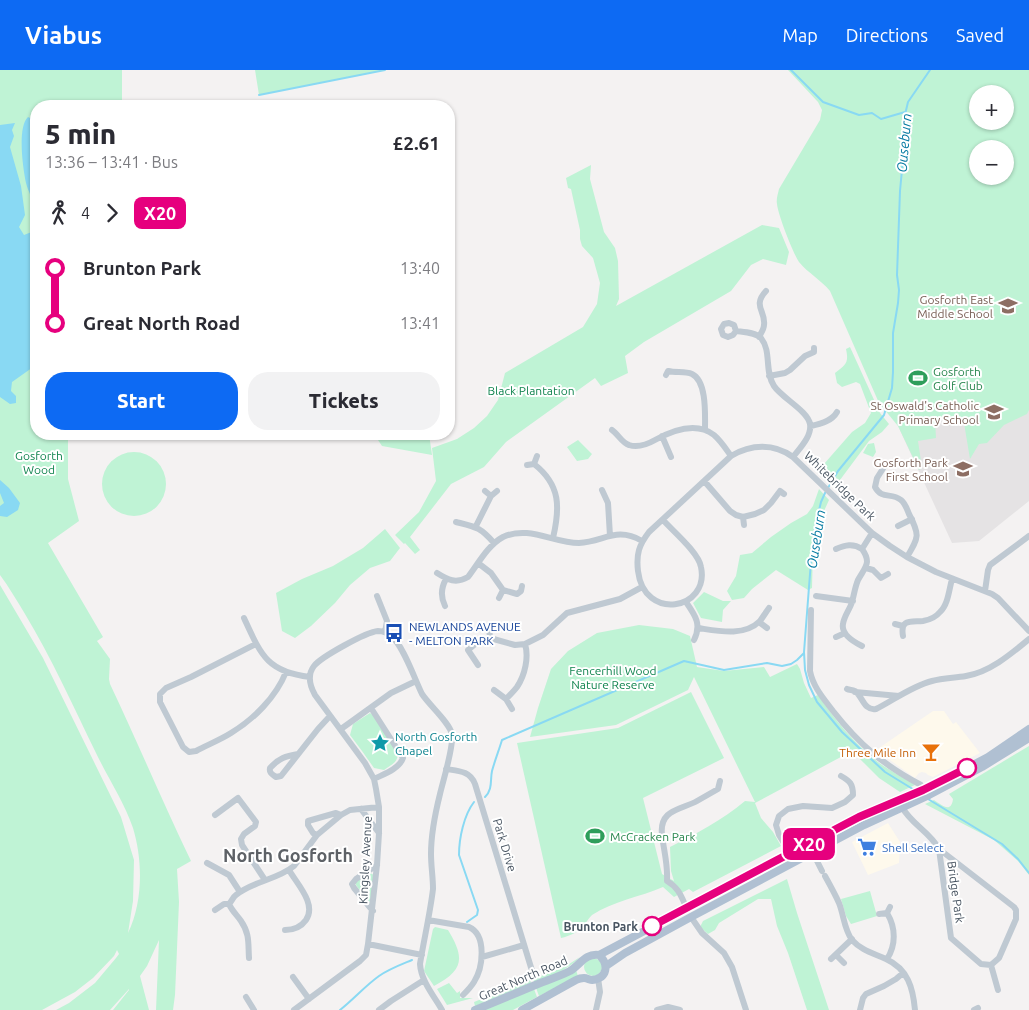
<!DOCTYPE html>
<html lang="en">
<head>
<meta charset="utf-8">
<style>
  body { margin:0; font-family:Ubuntu,sans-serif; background:#f2f2f3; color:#2b2b33; height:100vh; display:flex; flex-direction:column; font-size:19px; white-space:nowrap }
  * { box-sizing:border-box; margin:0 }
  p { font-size:16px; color:#7c7c81 }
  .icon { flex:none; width:28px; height:28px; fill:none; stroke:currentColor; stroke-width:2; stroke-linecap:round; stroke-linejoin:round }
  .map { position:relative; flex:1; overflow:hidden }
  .side { position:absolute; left:30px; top:30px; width:425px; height:340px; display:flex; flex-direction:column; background:#fff; border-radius:20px; box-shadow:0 1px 4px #0004 }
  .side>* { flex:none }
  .badge { padding:0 10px; border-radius:8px; font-size:18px; line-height:32px }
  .fabs { position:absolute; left:969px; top:15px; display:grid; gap:10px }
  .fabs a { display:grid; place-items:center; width:45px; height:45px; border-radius:50%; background:#fff; box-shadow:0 1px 4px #0004; font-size:25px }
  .map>.badge { position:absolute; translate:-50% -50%; box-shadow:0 0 0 2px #fff }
  .legs { display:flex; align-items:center; gap:8px; height:55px; padding:0 15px; font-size:16px }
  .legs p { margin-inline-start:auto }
  .head { display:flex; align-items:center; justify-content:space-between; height:85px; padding:0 15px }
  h1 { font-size:28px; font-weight:800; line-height:38px }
  .primary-button { display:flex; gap:10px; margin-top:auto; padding:10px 15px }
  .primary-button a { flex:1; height:58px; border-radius:20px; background:#0d6af3; color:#fff; font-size:20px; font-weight:800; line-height:58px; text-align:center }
  .primary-button a+a { background:#f2f2f3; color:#2b2b33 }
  ul { padding:0 15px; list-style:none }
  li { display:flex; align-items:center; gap:18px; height:55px; font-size:19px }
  li i { display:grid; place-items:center; width:8px; height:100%; margin:0 6px; background:currentColor }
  li i::after { content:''; width:12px; height:12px; margin:-6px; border:4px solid; border-radius:50%; background:#fff }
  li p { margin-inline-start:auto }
  li:first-child i { background:linear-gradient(#0000 50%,currentColor 0) }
  li:last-child i { background:linear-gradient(currentColor 50%,#0000 0) }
  header { display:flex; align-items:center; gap:30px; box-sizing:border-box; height:70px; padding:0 25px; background:#0d6af3; color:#fff }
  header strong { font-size:24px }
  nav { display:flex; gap:28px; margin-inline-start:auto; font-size:18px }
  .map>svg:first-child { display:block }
  .commercial { fill:#fef9ec }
  .education { fill:#e5e3e4 }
  .green { fill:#bff3d5; fill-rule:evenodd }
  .water { fill:#89d9f3 }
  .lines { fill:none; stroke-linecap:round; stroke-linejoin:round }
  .stream { stroke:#89d9f3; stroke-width:2 }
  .minor { stroke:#bfc9d2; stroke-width:6 }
  .major { stroke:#b0c0d2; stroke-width:8 }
  .line-1-casing { stroke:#fff; stroke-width:11 }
  .line-1 { stroke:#e6007e; stroke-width:8 }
  .stop-1-dot { fill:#fff; stroke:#e6007e; stroke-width:2.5 }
  .labels { text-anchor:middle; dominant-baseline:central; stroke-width:4; stroke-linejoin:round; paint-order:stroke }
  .education-label { font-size:12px; fill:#785e54; stroke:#fff; text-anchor:end }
  .leisure-label { font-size:12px; fill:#27864d; stroke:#fff; text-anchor:start }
  .park-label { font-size:12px; fill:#11844f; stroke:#fff }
  .street-label { font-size:12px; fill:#485461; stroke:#fff }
  .transit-label { font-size:12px; fill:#164399; stroke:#fff; text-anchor:start }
  .culture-label { font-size:12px; fill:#0d838f; stroke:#fff; text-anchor:start }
  .food-label { font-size:12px; fill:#c56008; stroke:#fff; text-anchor:end }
  .shop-label { font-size:12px; fill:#366cbe; stroke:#fff; text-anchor:start }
  .stop-label { font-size:12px; font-weight:bold; fill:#485461; stroke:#fff; text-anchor:end }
  .water-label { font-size:14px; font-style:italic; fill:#047aa1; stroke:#fff }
  .district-label { font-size:18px; font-weight:bold; fill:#5e6267; stroke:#fff }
</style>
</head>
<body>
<header>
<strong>Viabus</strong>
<nav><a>Map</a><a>Directions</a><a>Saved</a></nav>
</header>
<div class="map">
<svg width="1029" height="940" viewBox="0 0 1029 940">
  <rect width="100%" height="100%" fill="#f4f2f2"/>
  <path class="commercial" d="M933,641H944L953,654L956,652L980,683L933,707L928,705L926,703L922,702L919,703L915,708L876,680Z
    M888,753L900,772L899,793L868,805L852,772Z"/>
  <path class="education" d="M1014,201L1029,208V431L979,471L952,473L898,356Z"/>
  <path class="green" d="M0,0H122V36H36V364H68V409L79,451L48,473L103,567L97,571L110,589L109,609L110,614C138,673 163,733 191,791L177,799L179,832L175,925L173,940H156L159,870L147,896L140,906L149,940H113L129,920V919L110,940H56L69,933L95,913L116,888L119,884L117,880L114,886L93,908L75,922L42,940H0V515L43,588L121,747L134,790L133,831L128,863C143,832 143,791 133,758C124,732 108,708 96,683C73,636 52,589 25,544C17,531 9,517 0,505Z
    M255,0H385L259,25Z
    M788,0H1029V340L1027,344L1004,355L987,373L979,374L970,389L963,347L935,350L936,368L918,371L922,398L919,400L898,356L879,333L830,221C821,210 808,203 799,192C793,183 778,145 777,134C776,129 778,124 779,119L820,50L822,40L818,32ZM978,24H1005V51H978ZM978,79H1005V106H978Z
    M591,95L590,109L604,162L615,178L618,191L619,229L616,236L762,155L779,158L789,182L786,195L763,189L751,195L731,221L644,272L625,286L628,303L601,316L595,308L506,372L484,397L451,414L410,467L420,480L415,484L405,473L404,474L395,465L419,442L436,411L432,378L457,369L474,358L487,346L498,330L505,303L583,257L597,234L600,213L593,188L582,176L580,169V160L571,119L568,118L566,108Z
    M850,277L880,343L889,354L882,362L869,371L834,418L817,402L852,362L865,353L871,343L860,314L856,312L842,317L837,313L835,303C846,294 849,293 846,279Z
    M374,364H429L432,385L382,376Z
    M578,370L592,384L588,389L577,391L567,377Z
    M874,373L876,382L873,387L863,383L868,374Z
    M102 414a32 32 0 1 1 64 0a32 32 0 1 1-64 0Z
    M819,419L829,430L819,452L813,480L812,518L808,520L776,500L752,519L744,528L732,530L727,521L736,506L740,485L752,483L771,467L791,453L807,444L813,436Z
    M385,459L400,478L390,491L370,498L350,515L335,533L311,556L295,568L282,561L276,523L302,509L333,496L363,478Z
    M704,522L723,531H731L723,540L722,552L701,548L693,533Z
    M639,555L673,559L690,566L697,597L724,601L764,597L770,607L797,594L800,599L804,613L811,628L818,625C835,650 855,674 878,692C890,701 903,707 915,715L900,722L879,708L852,681L755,733L761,748L773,762L781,776L693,822L689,819L674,827L663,817C640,827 613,831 592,845C589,848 587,851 585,854C579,862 570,866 561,868L517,673L618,658L691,622L724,688L643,728L662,804L674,811L671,801L670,777C696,764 722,750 745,731L755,732L694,607L688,620L616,655L530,667L538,638L551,599L568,581L597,563Z
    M370,643L374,646L398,682C398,693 392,694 384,700L374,698L362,681L350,665L353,654Z
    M1029,676V805L1018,791L994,770L925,734L934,730C942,735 951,744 953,729L949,724Z
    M370,803L374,805L371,832L367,831L356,815V812Z
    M787,809L797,843L829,940H807L788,883L777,856L771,829H758L719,853L715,860L708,864L700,857L703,851Z
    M870,821L877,846L851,854L846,846L841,829Z
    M435,857L448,860C465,888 464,900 434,916L424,901L433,859Z
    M580,887C568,900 551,906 534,912L533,909L566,896Z
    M584 897a9 9 0 1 1 18 0a9 9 0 1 1-18 0Z
    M576,900L578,906L539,926L536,918Z
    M530,910L531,913L475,936L474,932Z
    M449,913L457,923L460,921V928H473L447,935L437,919Z
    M534,919L537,927L513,940H483Z"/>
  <path class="water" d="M28,47L34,50H36V139C33,130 28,121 26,113C23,99 17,57 28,47Z
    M15,53L12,60L14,66L10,77L21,116L25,145L19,157L24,165L34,161V150L36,148V295L12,312L11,321L16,326V333L10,334L0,327V55Z
    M0,410L9,418L20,433L18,440L7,447L0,446V436L4,433L0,423Z"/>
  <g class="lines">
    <path class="stream" d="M791,0L823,32L859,45L872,43L881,49L905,42
      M259,25L385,0
      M916,721L885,702L842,662L817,632L809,615L805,600L804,582L811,491L815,457L821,432L825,423L838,401L884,345L892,318L893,302V263L898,233L899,220L897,205L900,121L903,89V53L908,32L930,0
      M485,727C493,719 490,710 492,701C495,690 499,680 502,670L684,591L724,600L767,593L782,596L791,594L797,590L804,583
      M928,729L1002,774L1018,789L1029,803
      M467,852L477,845L478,840L459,785C459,768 464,745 474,732
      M340,940C354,929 365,916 379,906C389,899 400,895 412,890"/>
    <path class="minor" d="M736,261L734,255L729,253L724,254L721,259L723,265L728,267L733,265L736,261C743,262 755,262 761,268C772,282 764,301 774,316C782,328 808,341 810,354C812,366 800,378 793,387
      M759,267C761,263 764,259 764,255C766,241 752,236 766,221
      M666,305L668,301C676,303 685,301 692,304C707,311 705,345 705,360
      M769,306L785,303L790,300L805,286L814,282V278
      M811,356C821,354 832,351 837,342
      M612,360C618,364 622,373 629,375C638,378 648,374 655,370C673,360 696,351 714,365C721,371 726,379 731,386
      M662,366L671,387
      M534,394L537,386
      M527,395L534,394C561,415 560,438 553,468
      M884,397L877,408L875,417C882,430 891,422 901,430C905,433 907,439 909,444C920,465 919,467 907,487
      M705,412L730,441L736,445L743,447L755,444L764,440L771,433L780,421L784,424
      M602,420L608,433L610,466
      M491,426L497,421
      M743,447L744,455
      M663,450C673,461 699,483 701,497C710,540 644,552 638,501C636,484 639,475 649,462L731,386C751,374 774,373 793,387L872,463L890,476L907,487L936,502L992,524L998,528L1029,561
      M456,452C476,457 480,457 494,473
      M476,456L491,426L485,421
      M898,456L912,449
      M836,479C845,475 853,473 862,479
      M478,493L491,503L503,520L517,524L521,521L522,516
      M866,498L873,500L881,508L888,504
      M437,503C448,510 456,514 468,507C478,494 488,475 503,467C529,455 553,473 579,473C604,472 616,456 642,471
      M985,521L988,500L990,495L1029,466
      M377,526L387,551L385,562
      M816,526L853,531
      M499,528L503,520
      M686,532C695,545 702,554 694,570
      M445,536C440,526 441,518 446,509
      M811,540L810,601C813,617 824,629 833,641C859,674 883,695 921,715L923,720
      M244,548C261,585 267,602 310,607
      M759,552L767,558
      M895,554L903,556
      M489,557L490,568
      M698,558C718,561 744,567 760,551C763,547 766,542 769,538
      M903,566C900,549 910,552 923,551C929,550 936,547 940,542C948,535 949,520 952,509
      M836,567L845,563
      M256,574L191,607L166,618L160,624V632L183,677L189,682L196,681C207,675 220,670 231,663C254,649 276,627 286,602
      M862,576C854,572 841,564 843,554C844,546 850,539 852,532C854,525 855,517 858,510C865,497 872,493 862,479L872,463
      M478,595L468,580L479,571L490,568L515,575L525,574L543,565L567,543L620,529L642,517
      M847,619C849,620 852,620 855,621C863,627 864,641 876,639C894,630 912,616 932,611C943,608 955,608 966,606C990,602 1011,584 1029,569
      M494,620L506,629L512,639
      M855,622L899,626
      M506,629C510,625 514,621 517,617C525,605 529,587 525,574
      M371,638L403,688C399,699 384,704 374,709
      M341,659L391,623L416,611
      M298,684C286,686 279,688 270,698C269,703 272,704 276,707L281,706L318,659L330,646
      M446,699C459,701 470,701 475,714L533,904
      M902,737C911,754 930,762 939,779L1014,837L1016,840V849L999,888L991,895L981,894L951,868L939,779
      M361,739L379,763
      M215,745L238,728L256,752L255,756L244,764L241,769L242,775L265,810
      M317,765L313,763L308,755V751L336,743L341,745
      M790,783L779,765L776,755L779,746L788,739L803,736L832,738L845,732L853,725C853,714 850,711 841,706
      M813,783L822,801
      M207,793L229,805L240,822
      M825,806C830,815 835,824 839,833C844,846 844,859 852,870C862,881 873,883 886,889C908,899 913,918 915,940
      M229,834C232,841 237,845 241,851C250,864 248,874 249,888
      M687,839C681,826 679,818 667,811C668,794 664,782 662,765C659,739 681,740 697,731C704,727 711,723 718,719L720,711
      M215,840L224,834H229C232,831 233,827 236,825C253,811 277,810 294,796L317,765L341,745L350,740L379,737
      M373,841L354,818L352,814L356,809L377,795
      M887,843C896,858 896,875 887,889
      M879,844L887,843L890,837
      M691,847L702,863L724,883L732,897L746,940
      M428,850L469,857C487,865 483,898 474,912C471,917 467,921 463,925
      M285,860C293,860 301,857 306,850C317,834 297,814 289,800
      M368,874L422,885
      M836,885L844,893
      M482,887L524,875
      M831,889L852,869
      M991,895L998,920
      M293,907L309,929
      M246,927L254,940
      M294,940L360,891L366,885L368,874L377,795L379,763V737L376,719L374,709L365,693L315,625C310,616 307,605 314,596C321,587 366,562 378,561C383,561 388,563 392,567C403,575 415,610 422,624C430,636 449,652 452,664C454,676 443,711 440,724C435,744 431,764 431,784C431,796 433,807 433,819C430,844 424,869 420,894C421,911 434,926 442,940
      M379,940L391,931L424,910
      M596,940L600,922L598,908
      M657,940L668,937L680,940
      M860,940L863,928L866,924L884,916L896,909L903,903
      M974,940L978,938"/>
    <path class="major" d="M606,896L625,883L691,847L864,755L929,725L982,697L1029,668
      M475,940C495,932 514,924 533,916C545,911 558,907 570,901C580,895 585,883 599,885L859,747L923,720L969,697L988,687L1029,659
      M522,940L576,910C578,909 581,908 584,908C587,908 590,910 592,910C608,908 609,894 599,885"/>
  </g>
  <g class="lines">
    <g class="line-1-casing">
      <path id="line-1" d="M652,856L859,747L923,720L967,698"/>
    </g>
    <use href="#line-1" class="line-1"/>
  </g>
  <defs>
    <g id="school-bare" transform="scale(1.5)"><path d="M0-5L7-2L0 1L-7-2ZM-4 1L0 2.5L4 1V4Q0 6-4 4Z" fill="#8d6e63" stroke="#fff" stroke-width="2.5" paint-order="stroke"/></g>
    <g id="stadium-bare" transform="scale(1.5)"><path d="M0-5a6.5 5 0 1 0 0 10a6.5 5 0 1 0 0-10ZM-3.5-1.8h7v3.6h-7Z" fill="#2e9e5b" stroke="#fff" stroke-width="2.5" paint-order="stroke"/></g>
    <g id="bus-bare" transform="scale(1.5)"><path d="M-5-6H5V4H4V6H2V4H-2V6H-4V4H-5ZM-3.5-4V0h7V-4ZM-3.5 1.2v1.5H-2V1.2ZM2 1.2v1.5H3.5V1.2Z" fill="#1a4fb4" stroke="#fff" stroke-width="2.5" paint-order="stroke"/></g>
    <g id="sight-bare" transform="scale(1.5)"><path d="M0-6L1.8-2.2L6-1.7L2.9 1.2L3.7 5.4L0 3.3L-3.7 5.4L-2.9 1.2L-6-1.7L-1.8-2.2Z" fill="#0f9aa8" stroke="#fff" stroke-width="2.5" paint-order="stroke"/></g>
    <g id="bar-bare" transform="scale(1.5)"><path d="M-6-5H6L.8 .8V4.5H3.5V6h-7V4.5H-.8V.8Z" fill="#e8710a" stroke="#fff" stroke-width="2.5" paint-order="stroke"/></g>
    <g id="supermarket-bare" transform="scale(1.5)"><path d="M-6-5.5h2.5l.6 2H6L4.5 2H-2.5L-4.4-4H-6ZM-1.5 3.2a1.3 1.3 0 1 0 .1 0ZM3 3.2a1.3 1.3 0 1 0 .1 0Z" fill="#3f7fe0" stroke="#fff" stroke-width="2.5" paint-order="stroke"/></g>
  </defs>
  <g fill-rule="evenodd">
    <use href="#school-bare" x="1008" y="236"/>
    <use href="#stadium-bare" x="918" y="308"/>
    <use href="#school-bare" x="994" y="342"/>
    <use href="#school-bare" x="963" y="399"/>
    <use href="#bus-bare" x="394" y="563"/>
    <use href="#sight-bare" x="380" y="673"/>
    <use href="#bar-bare" x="931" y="682"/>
    <use href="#stadium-bare" x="595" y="766"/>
    <use href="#supermarket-bare" x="867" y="777"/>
  </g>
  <g class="stop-1-dot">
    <circle cx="967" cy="698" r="9"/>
    <circle cx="652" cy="856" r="9"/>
  </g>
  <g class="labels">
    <g class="education-label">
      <text x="993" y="229">Gosforth East<tspan x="993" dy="14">Middle School</tspan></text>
      <text x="979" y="335">St Oswald's Catholic<tspan x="979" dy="14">Primary School</tspan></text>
      <text x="948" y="392">Gosforth Park<tspan x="948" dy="14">First School</tspan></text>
    </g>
    <g class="leisure-label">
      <text x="933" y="301">Gosforth<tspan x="933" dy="14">Golf Club</tspan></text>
      <text x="610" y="766">McCracken Park</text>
    </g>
    <g class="park-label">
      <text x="531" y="320">Black Plantation</text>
      <text x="39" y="385">Gosforth<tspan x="39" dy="14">Wood</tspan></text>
      <text x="613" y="600">Fencerhill Wood<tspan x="613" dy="14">Nature Reserve</tspan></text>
    </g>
    <g class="street-label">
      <text transform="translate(840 416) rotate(44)">Whitebridge Park</text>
      <text transform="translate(505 775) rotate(73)">Park Drive</text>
      <text transform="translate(365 790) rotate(-87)">Kingsley Avenue</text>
      <text transform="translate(956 822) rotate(82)">Bridge Park</text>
      <text transform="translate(523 908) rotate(-23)">Great North Road</text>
    </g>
    <g class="transit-label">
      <text x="409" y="556">NEWLANDS AVENUE<tspan x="409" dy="14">- MELTON PARK</tspan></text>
    </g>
    <g class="culture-label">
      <text x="395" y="666">North Gosforth<tspan x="395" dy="14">Chapel</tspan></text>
    </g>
    <g class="food-label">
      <text x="916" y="682">Three Mile Inn</text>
    </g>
    <g class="shop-label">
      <text x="882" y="777">Shell Select</text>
    </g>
    <g class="stop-label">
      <text x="638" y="856">Brunton Park</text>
    </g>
    <g class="water-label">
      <text transform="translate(904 73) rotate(-85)">Ouseburn</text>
      <text transform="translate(816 469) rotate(-81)">Ouseburn</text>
    </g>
    <g class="district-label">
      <text x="288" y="785">North Gosforth</text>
    </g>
  </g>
</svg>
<div class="fabs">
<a>+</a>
<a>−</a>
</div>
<b class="badge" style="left:809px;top:774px;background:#e6007e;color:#fff">X20</b>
<section class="side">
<div class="head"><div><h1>5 min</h1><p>13:36 – 13:41 · Bus</p></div><b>£2.61</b></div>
<div class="legs"><svg class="icon" aria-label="walk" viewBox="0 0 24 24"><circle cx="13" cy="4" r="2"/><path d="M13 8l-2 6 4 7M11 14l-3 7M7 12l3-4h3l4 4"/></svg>4<svg class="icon" aria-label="forward" viewBox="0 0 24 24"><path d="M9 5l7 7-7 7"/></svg><b class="badge" style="background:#e6007e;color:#fff">X20</b></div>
<ul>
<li><i style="color:#e6007e"></i><b>Brunton Park</b><p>13:40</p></li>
<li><i style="color:#e6007e"></i><b>Great North Road</b><p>13:41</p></li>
</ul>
<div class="primary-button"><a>Start</a><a>Tickets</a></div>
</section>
</div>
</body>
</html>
